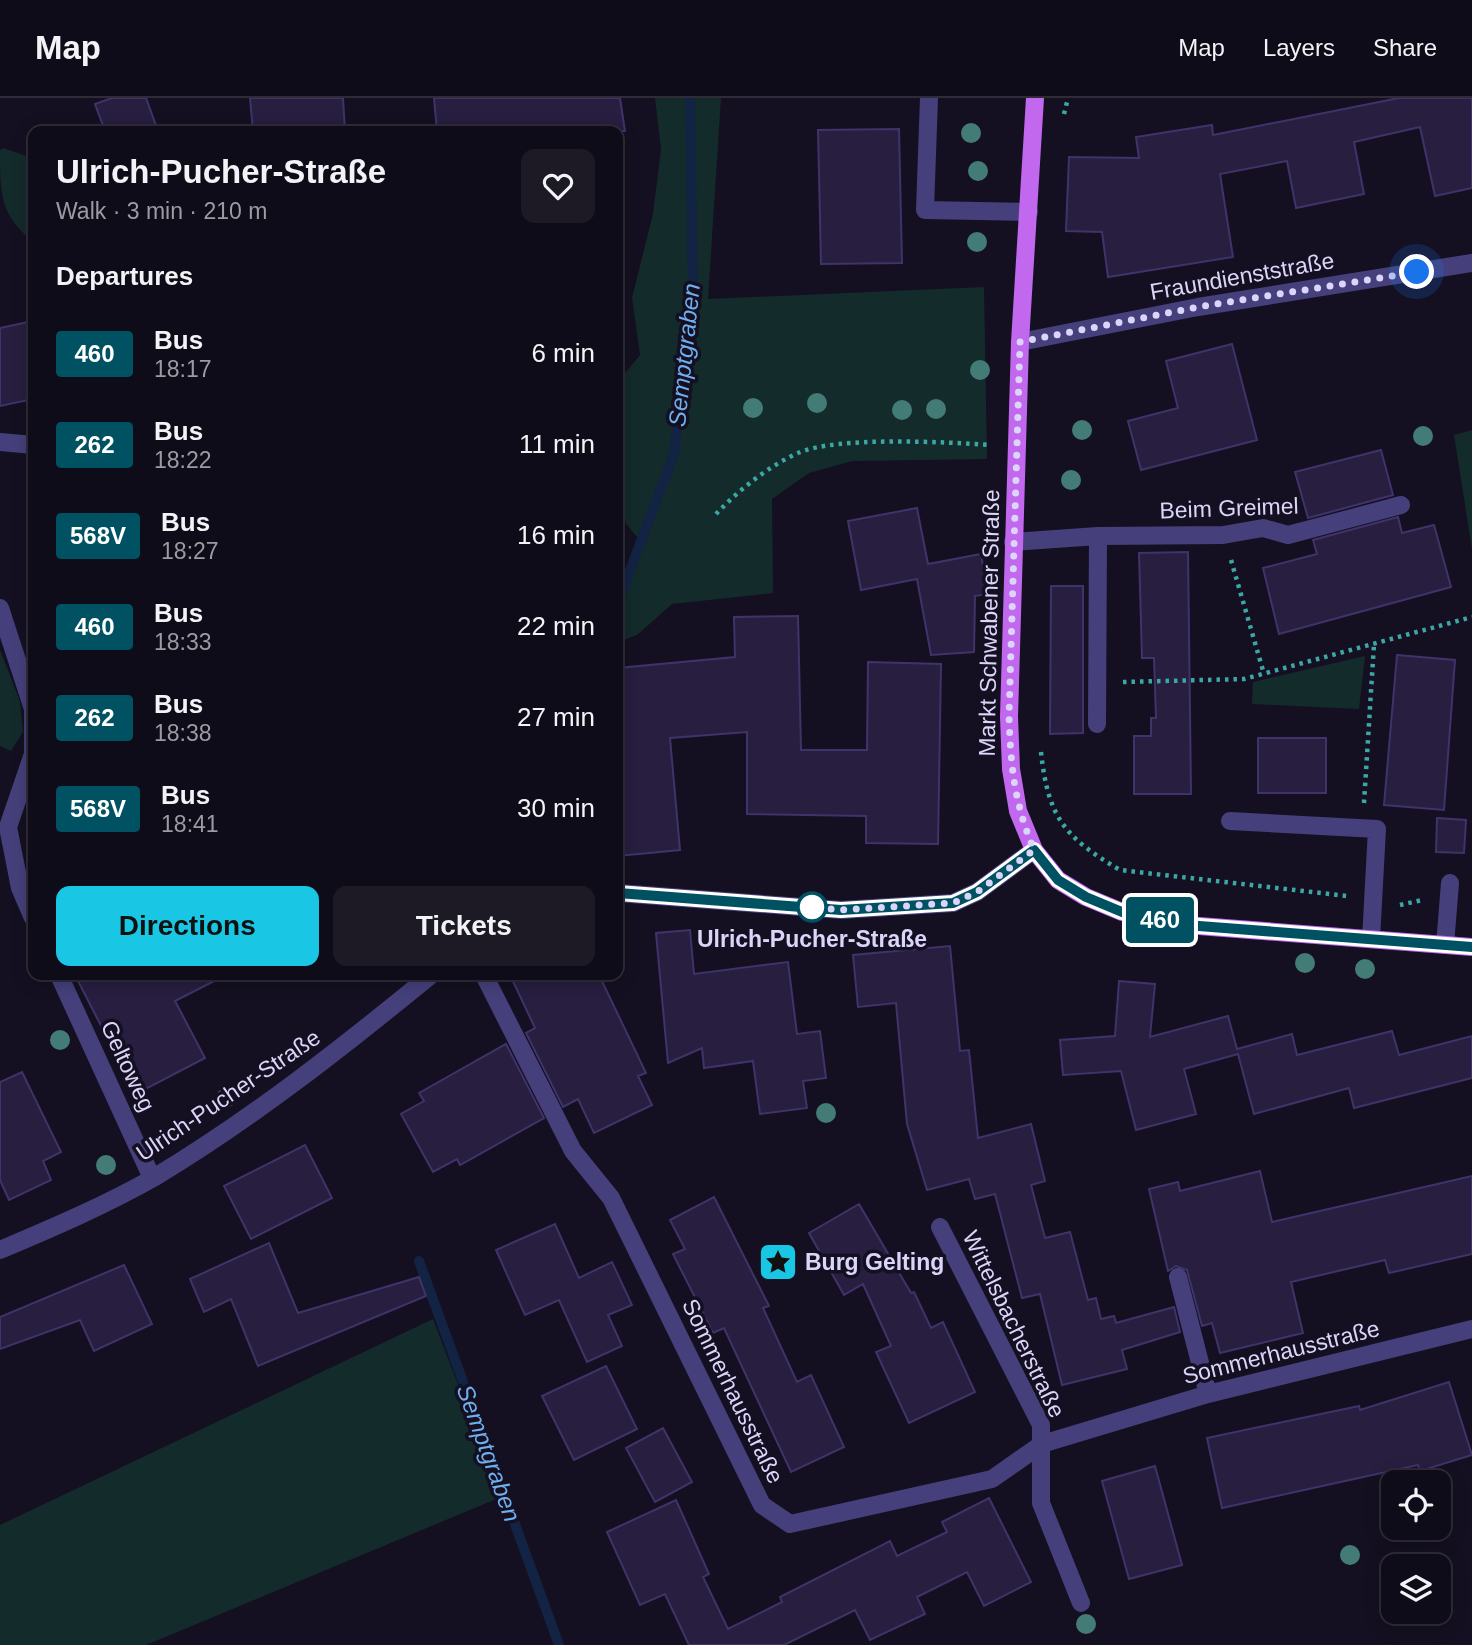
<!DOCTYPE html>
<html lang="en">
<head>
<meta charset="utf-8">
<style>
  body { margin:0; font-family:Arial,sans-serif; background:#1d1a26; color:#f1f3f6; height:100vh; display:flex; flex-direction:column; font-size:26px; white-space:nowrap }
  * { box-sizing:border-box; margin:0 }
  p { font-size:23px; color:#9b9ba2 }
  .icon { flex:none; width:38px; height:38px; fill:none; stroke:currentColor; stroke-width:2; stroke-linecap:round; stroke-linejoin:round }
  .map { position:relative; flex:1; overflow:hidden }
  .details { position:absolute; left:28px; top:28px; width:595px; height:854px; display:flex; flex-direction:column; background:#0f0c19; border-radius:14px; box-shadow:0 4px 18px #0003,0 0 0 2px #2f2c38 }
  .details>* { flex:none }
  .badge { padding:0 14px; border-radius:5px; font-size:24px; line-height:46px }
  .buttons { position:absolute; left:1381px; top:1372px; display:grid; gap:14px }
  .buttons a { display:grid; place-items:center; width:70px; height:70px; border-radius:14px; background:#0f0c19; box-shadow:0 4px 18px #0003,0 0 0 2px #2f2c38; font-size:35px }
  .you { position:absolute; width:35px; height:35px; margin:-18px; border:5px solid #fff; border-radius:50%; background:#1a73e8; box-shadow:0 0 0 10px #1a73e833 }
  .map>.badge { position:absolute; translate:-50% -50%; box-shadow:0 0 0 4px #fff }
  h2 { padding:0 28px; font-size:26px; line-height:63px }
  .round { display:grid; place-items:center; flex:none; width:74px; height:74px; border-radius:14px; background:#1d1a26 }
  .head { display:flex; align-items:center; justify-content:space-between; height:119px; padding:0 28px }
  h1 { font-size:33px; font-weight:600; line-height:52px }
  .cta { display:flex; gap:14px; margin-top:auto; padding:14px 28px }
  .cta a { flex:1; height:80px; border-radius:14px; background:#19c6e3; color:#111; font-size:28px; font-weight:600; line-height:80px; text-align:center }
  .cta a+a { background:#1d1a26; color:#f1f3f6 }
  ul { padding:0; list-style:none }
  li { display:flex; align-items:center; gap:21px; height:91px; padding:0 28px }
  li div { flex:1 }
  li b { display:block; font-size:26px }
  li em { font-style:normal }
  li .badge { min-width:77px; font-weight:700; text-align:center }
  header { display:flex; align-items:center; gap:42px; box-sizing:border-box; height:98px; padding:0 35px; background:#0f0c19; border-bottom:2px solid #2f2c38 }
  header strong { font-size:33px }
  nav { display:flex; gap:38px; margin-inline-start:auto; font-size:24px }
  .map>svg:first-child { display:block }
  .green { fill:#142b2b }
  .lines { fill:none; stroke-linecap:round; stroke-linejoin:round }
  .stream { stroke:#132343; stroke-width:10 }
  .building { fill:#271e40; stroke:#40336a; stroke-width:2 }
  .path { stroke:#3ca8a6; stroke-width:4.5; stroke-dasharray:3.5 5; stroke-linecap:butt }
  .minor { stroke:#45407b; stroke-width:18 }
  .major { stroke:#c268ee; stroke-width:18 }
  .tree { fill:#437b77 }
  .line-casing { stroke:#fff; stroke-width:16 }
  .line { stroke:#005262; stroke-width:10 }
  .walk { stroke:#dbd5fa; stroke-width:7; stroke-dasharray:0 12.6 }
  .stop-dot { fill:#fff; stroke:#005262; stroke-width:3.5 }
  .labels { text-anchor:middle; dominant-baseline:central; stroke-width:7; stroke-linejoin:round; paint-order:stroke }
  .street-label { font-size:23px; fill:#dbd5fa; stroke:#141021 }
  .stop-label { font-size:23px; font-weight:bold; fill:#dbd5fa; stroke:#141021 }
  .poi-label { font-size:23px; font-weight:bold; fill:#dbd5fa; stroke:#141021; text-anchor:start }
  .water-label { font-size:24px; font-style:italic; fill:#6faeef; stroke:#141021 }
</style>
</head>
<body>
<header>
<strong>Map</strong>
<nav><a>Map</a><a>Layers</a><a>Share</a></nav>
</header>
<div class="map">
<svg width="1472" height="1547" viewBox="0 0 1472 1547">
  <rect width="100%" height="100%" fill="#141021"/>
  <path class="green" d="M655,0H721L708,201L984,189L987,361L852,363L809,375L772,401L773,495L672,506L637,537L618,544L623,501L641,444L618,416V293L620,281L640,257L632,200L653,116L661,51Z
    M3,50L33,60V144C0,116 0,97 0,52Z
    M1472,332V451L1454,337Z
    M0,552L20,603L23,634L11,653L0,648Z
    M1365,558L1359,611L1252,606L1253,584Z
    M433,1221L501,1399L146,1547H0V1427Z"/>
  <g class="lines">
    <path class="stream" d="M618,504L674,356L693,198L690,0
      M419,1163L559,1547"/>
  </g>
  <path class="building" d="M112,0H146L158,33H105L95,6Z
    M250,0H343L345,33H253Z
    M434,0H620L625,33H437Z
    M1399,0H1472V90L1435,98L1420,29L1354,44L1364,96L1296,110L1287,63L1220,76L1233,159L1108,179L1102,134L1066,133L1069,59L1139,60L1136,39L1212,27L1213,37Z
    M899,31L902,165L821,166L818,32Z
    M33,223V301L0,308V230Z
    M1232,246L1257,342L1141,372L1128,323L1178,310L1166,263Z
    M1381,352L1393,397L1308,420L1295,374Z
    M917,410L928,466L981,456L988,496L975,498L974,554L931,557L917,481L861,492L848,423Z
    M1398,419L1402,435L1434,427L1451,489L1279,536L1263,470L1317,456L1313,442Z
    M1188,454L1191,696H1134V638H1151V620H1156L1154,560H1142L1139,455Z
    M1051,488H1083V635L1050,636Z
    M798,518L801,652H867L868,564L941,566L938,746L866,745V718L747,716V634L670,640L680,752L618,758V662H621L618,570L735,559L734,519Z
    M1397,557L1455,562L1444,712L1384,707Z
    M1258,640H1326V695H1258Z
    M1437,720L1466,722L1464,755L1436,754Z
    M690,832L694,876L788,864L797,936L820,933L826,980L803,983L807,1010L760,1016L753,963L704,970L702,950L668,965L656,835Z
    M950,848L960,953L969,952L978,1040L1031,1026L1045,1083L1031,1087L1045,1140L1070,1134L1088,1202L1096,1200L1101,1221L1114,1218L1116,1225L1174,1209L1180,1234L1122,1252L1127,1271L1062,1287L1040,1196L1022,1200L995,1096L975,1101L969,1081L927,1092L907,1026L896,905L858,909L853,857Z
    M75,877H226L175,903L205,960L136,996Z
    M510,877H599L646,975L638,978L652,1007L594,1035L578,1001L563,1009L526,935L535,930Z
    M1119,883L1155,886L1150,939L1228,918L1237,951L1292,936L1297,957L1392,933L1399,957L1472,938V980L1354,1010L1349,990L1254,1016L1238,956L1184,971L1196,1016L1136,1032L1121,973L1063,977L1060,942L1115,938Z
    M506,946L544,1020L460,1067L457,1061L433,1074L401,1016L424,1003L419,995Z
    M22,974L61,1054L43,1063L51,1082L9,1102L0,1082V984Z
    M305,1047L332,1100L251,1141L224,1088Z
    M1260,1073L1272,1124L1472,1078V1156L1389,1175L1385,1162L1291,1184L1303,1235L1220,1255L1212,1225L1202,1228L1187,1172L1176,1168L1168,1173L1149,1091L1178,1084L1180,1093Z
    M714,1099L769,1208L763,1210L797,1284L811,1277L844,1349L791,1374L724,1230L713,1235L673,1156L685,1151L670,1122Z
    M859,1106L911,1195L914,1194L931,1230L943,1224L975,1294L909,1325L876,1254L891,1248L863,1186L844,1197L809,1135Z
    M555,1126L579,1180L612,1164L632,1207L608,1217L622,1248L587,1264L559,1202L525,1217L496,1152Z
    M269,1145L298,1215L419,1179L426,1198L258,1268L231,1201L204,1214L190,1181Z
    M124,1167L152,1226L94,1253L80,1222L0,1251V1219Z
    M606,1268L637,1331L574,1362L542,1298Z
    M1449,1284L1472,1357L1420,1373L1418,1367L1222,1410L1207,1340L1359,1308L1360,1312Z
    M663,1330L692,1384L655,1404L626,1350Z
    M1155,1368L1182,1467L1129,1481L1102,1383Z
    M989,1400L1031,1484L984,1508L967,1474L917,1499L925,1516L870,1542L855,1512L784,1547H689L665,1496L640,1507L607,1434L676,1402L709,1476L703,1479L728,1531L782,1504L780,1499L890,1443L897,1458L947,1434L942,1424Z"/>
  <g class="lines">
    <path class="path" d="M1064,16L1068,0
      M716,416C739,392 767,369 798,355C836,338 946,344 991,347
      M1231,462L1264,576
      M1123,584L1244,581L1472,519
      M1041,654C1048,719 1064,739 1120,772L1347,798
      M1364,705L1374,546
      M1400,807L1422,802"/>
    <path class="minor" d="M929,0L925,112L1029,114
      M1020,244L1198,209L1472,165
      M0,344L33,347
      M1013,444L1098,438L1223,437L1263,430L1288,437L1401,407
      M0,510L33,611V656L8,729L20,790L33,820
      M1097,626L1098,438
      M1230,723L1377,731L1371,841
      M618,795L841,812L953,805L977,794L1034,752
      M1445,847L1450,785
      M59,877L152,1080
      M484,877L573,1053L611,1100L762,1407L790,1426L992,1381L1042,1346L1208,1296L1472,1231
      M940,1129L1041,1327V1405L1081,1505
      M0,1152C52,1130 106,1107 155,1079C253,1020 343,949 431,877
      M1178,1179L1208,1296"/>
    <path class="major" d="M1035,0L1020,244L1009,619L1011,671L1018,713L1034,752L1058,782L1086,799L1122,814L1186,827L1472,849"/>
  </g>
  <g class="tree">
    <circle cx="971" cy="35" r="10"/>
    <circle cx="978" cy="73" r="10"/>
    <circle cx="977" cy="144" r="10"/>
    <circle cx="980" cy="272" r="10"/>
    <circle cx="817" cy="305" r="10"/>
    <circle cx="753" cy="310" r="10"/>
    <circle cx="936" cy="311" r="10"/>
    <circle cx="902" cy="312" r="10"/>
    <circle cx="1082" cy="332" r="10"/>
    <circle cx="1423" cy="338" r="10"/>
    <circle cx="1071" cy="382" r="10"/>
    <circle cx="1305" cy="865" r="10"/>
    <circle cx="1365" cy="871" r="10"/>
    <circle cx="60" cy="942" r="10"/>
    <circle cx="226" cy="1000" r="10"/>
    <circle cx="826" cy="1015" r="10"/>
    <circle cx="106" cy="1067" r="10"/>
    <circle cx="1350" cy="1457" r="10"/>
    <circle cx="1086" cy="1526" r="10"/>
  </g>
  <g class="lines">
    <g class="line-casing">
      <path id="line" d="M618,795L841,812L953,805L977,794L1034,752L1058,782L1086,799L1122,814L1186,827L1472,849"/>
    </g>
    <use href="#line" class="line"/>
    <path class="walk" d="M812,809H809L841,812L953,805L977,794L1034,752C1014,704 1011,670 1009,619L1020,244L1198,209L1417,174"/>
  </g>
  <defs>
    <g id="sight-square" transform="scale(2.0125)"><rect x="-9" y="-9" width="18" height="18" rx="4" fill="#19c6e3" stroke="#141021"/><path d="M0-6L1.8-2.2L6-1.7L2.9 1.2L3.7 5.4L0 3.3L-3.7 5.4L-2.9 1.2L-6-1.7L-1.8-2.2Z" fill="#111"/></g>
  </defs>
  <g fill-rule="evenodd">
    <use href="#sight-square" x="778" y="1164"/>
  </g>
  <circle class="stop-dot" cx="812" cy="809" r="14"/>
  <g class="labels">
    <g class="street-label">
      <text transform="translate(1242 178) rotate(-10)">Fraundienststraße</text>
      <text transform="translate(1229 410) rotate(-2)">Beim Greimel</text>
      <text transform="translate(989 525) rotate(-89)">Markt Schwabener Straße</text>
      <text transform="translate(128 968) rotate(65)">Geltoweg</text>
      <text transform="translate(228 997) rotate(-34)">Ulrich-Pucher-Straße</text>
      <text transform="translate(1014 1226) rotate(64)">Wittelsbacherstraße</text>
      <text transform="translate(1281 1254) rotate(-14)">Sommerhausstraße</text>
      <text transform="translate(733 1293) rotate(64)">Sommerhausstraße</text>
    </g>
    <g class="stop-label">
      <text x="812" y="841">Ulrich-Pucher-Straße</text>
    </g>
    <g class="poi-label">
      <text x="805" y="1164">Burg Gelting</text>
    </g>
    <g class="water-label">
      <text transform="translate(684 257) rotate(-84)">Semptgraben</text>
      <text transform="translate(489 1355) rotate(70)">Semptgraben</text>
    </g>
  </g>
</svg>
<div class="buttons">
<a><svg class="icon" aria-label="locate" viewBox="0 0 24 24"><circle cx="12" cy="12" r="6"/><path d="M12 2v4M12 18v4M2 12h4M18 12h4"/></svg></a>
<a><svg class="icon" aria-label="layers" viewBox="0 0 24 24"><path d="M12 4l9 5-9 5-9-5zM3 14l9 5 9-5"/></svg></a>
</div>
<div class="you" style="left:1417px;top:174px"></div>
<b class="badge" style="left:1160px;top:822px;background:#005262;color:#fff">460</b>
<section class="details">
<div class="head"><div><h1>Ulrich-Pucher-Straße</h1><p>Walk · 3 min · 210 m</p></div><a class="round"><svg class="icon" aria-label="heart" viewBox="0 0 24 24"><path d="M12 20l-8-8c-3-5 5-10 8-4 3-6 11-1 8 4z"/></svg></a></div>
<h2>Departures</h2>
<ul>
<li><span class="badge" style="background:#005262;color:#fff">460</span><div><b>Bus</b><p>18:17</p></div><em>6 min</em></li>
<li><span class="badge" style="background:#005262;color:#fff">262</span><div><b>Bus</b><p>18:22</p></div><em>11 min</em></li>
<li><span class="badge" style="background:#005262;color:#fff">568V</span><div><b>Bus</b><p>18:27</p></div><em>16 min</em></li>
<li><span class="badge" style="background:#005262;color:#fff">460</span><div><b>Bus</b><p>18:33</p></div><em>22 min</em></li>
<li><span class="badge" style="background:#005262;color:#fff">262</span><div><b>Bus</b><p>18:38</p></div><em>27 min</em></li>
<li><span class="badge" style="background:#005262;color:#fff">568V</span><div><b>Bus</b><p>18:41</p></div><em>30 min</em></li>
</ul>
<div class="cta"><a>Directions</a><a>Tickets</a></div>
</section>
</div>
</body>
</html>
